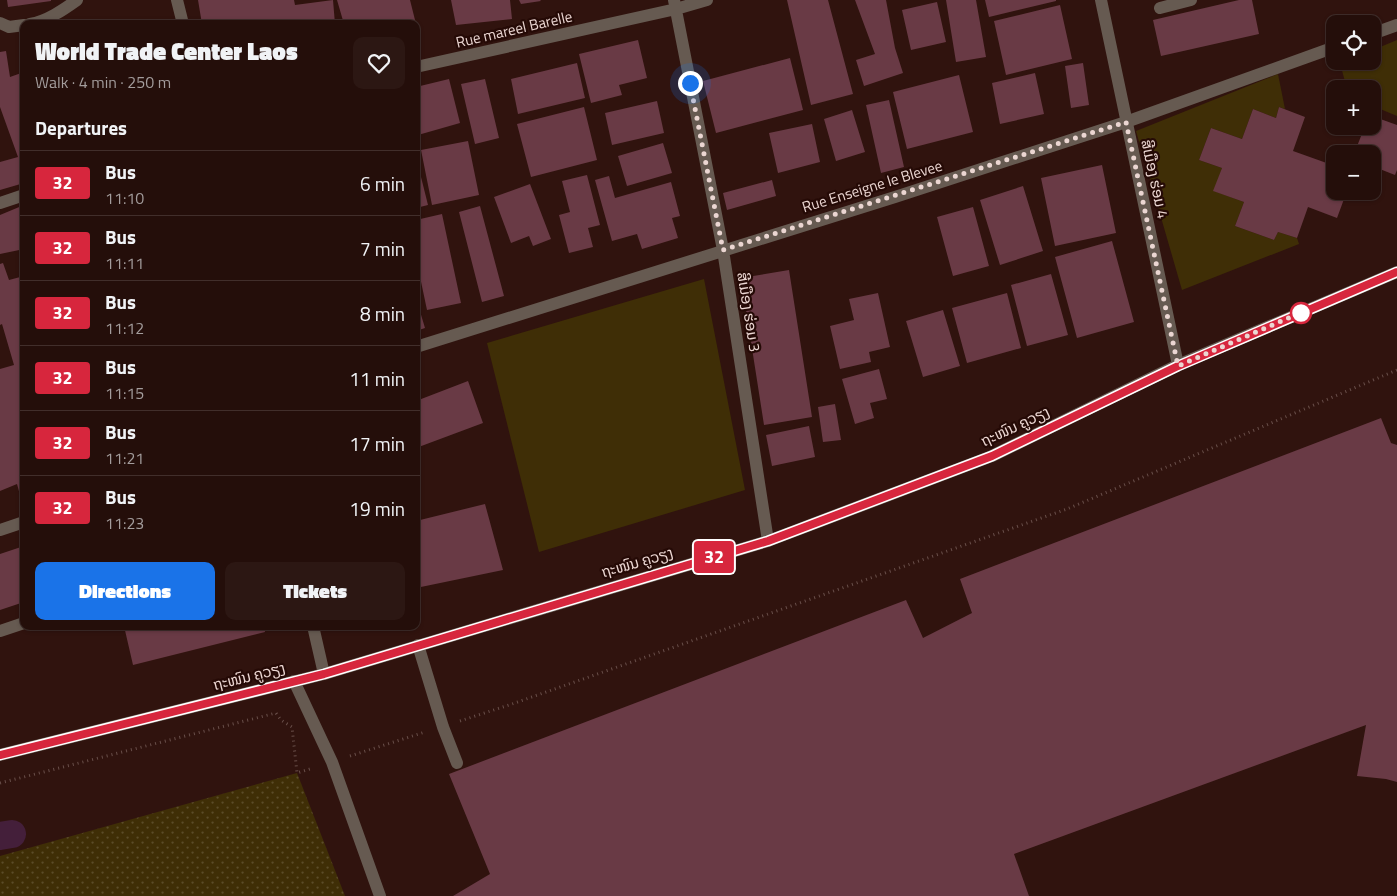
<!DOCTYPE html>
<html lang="en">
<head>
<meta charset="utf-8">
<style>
  body { margin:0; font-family:"Titillium Web","Noto Sans Lao",sans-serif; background:#2c1713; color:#f1f3f6; height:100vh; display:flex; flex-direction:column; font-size:19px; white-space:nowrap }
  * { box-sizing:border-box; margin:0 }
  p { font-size:16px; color:#a39c9c }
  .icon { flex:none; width:28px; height:28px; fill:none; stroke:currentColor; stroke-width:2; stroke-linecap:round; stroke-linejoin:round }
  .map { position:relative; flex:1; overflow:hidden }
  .sheet { position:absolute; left:20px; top:20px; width:400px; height:610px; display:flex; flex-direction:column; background:#240e0a; border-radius:10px; box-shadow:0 1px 4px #0004,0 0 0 1px #412e2b }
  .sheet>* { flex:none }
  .badge { padding:0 10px; border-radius:4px; font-size:18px; line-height:32px }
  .tools { position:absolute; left:1326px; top:15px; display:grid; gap:10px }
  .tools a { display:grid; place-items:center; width:55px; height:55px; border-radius:10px; background:#240e0a; box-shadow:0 1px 4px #0004,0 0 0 1px #412e2b; font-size:25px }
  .you { position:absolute; width:25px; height:25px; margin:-12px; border:4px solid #fff; border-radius:50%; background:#1a73e8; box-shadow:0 0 0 8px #1a73e833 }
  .map>.badge { position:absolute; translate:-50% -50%; box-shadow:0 0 0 2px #fff }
  h2 { padding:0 15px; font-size:19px; line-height:45px }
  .round { display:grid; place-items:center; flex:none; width:52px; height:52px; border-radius:10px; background:#2c1713 }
  .headline { display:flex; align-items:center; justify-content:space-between; height:85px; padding:0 15px }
  h1 { font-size:24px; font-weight:800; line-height:38px }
  .primary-button { display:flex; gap:10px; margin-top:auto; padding:10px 15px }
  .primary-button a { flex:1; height:58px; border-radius:10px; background:#1a73e8; color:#fff; font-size:20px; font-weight:800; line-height:58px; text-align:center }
  .primary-button a+a { background:#2c1713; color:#f1f3f6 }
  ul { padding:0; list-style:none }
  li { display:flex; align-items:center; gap:15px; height:65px; padding:0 15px; border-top:1px solid #412e2b }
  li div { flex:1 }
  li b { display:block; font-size:19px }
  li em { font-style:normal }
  li .badge { min-width:55px; font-weight:700; text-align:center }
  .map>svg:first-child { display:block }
  .grass { fill:url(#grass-dots) }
  .garden { fill:#3f2e06 }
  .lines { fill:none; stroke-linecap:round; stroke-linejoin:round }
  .canal { stroke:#441f3a; stroke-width:28 }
  .building { fill:#693a45 }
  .path { stroke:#694f4a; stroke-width:3; stroke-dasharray:1 4; stroke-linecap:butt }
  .service { stroke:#665a51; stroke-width:12 }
  .minor { stroke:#665a51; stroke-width:12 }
  .tertiary { stroke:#665a51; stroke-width:12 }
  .line-casing { stroke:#fff; stroke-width:11 }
  .line { stroke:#d7263d; stroke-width:8 }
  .walk { stroke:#ebd6d2; stroke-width:5; stroke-dasharray:0 9 }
  .stop-dot { fill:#fff; stroke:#d7263d; stroke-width:2.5 }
  .labels { text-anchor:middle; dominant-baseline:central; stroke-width:4.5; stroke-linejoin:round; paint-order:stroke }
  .street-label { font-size:15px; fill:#ebd6d2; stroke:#250a06 }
</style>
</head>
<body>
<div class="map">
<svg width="1397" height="896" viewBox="0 0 1397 896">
  <defs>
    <pattern id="grass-dots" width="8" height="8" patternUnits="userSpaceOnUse" patternTransform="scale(1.25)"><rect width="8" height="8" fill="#3f2e06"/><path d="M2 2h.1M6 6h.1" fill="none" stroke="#5b4c29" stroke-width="1.8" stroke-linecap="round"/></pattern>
  </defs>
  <rect width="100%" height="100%" fill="#30130e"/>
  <path class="grass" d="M297,773L345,896H0V856Z"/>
  <path class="garden" d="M1397,40V116L1373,106L1372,89H1347L1340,63L1372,61L1373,50Z
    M1278,74L1285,109L1279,107L1276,118L1253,109L1242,139L1211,128L1199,160L1222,168L1214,191L1244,202L1235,226L1274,240L1278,232L1297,238L1299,244L1182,290L1136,131Z
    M704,279L745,490L539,552L487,343Z"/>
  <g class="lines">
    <path class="canal" d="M0,836L12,834"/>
  </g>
  <path class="building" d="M7,0H51V1L8,7Z
    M198,0H294L295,5L333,0L335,24H202Z
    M337,0H410L416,24H344Z
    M451,0H510L512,19L456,25Z
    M519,0H540L541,1L521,4Z
    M787,0H828L853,94L811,105Z
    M855,0H886L895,48L903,73L864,86L856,60L875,54Z
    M946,0H976L986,57L956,62Z
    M985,0H1056V1L989,17Z
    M1239,0H1252L1259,34L1161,56L1153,20Z
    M937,2L946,42L911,50L902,10Z
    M1060,5L1072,59L1006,75L994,21Z
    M638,40L647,78L619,85L622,95L591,103L579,54Z
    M6,51L10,77L24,72V183L0,190V162L18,157L0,107V52Z
    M790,58L803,110L716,133L703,81Z
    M577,63L585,98L518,114L511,79Z
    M1083,63L1089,105L1071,108L1065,66Z
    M1035,73L1044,114L1000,124L992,83Z
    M959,75L973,132L907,149L893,92Z
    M449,79L460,123L418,135L416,127V87Z
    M485,79L499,138L475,144L461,84Z
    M889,100L904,167L881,173L866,105Z
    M657,101L664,133L612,145L605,113Z
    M584,107L597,160L531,177L517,124Z
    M1279,107L1305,117L1293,151L1335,166V191H1347L1337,218L1308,207L1297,238L1278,232L1274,240L1235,226L1244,202L1213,191L1222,168L1199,160L1211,128L1242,139L1253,109L1276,118Z
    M852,110L865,152L836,161L824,119Z
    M1372,116L1397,125V170L1395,175L1372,166V154H1354L1365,126H1372Z
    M812,124L820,162L778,173L769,133Z
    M468,141L479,195L432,205L421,150Z
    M663,143L672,173L627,186L618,156Z
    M416,157L428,205L416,208Z
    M1102,165L1116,233L1055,246L1041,178Z
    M587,175L600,225L588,228L593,247L569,253L559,215L570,212L562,181Z
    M609,176L615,198L671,182L680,216L672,218L678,238L642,249L637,234L612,241L595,180Z
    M772,180L776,196L727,210L723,193Z
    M530,184L551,239L533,246L529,236L511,243L494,197Z
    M1023,186L1043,251L1000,265L980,200Z
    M24,205V249L0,254V215Z
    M480,206L504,296L482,302L459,212Z
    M973,207L989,266L953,276L937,217Z
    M442,214L461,303L427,310L416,258V220Z
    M1112,241L1134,322L1077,338L1055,257Z
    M3,263L9,280L24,276L23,506L17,484L0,491V369L14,365L2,324L0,325V264Z
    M789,270L812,417L764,425L741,278Z
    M1051,274L1068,335L1027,346L1011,285Z
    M878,293L890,347L869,352L871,362L840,369L830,326L854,320L849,299Z
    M1007,293L1021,348L967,363L952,308Z
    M416,298L425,328L416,331Z
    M943,310L960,366L923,377L906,321Z
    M879,369L887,399L870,403L874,418L855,424L842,379Z
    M468,381L483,423L416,448V401Z
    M835,404L841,440L823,442L818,407Z
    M1381,418L1391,443L1397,445V782L1386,779L1357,776L1366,725L1014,854L1029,896H453L490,874L449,774L906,600L923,638L972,613L960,579Z
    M809,426L815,457L772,466L766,435Z
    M485,504L503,570L416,588V521Z
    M24,546V602L0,610V554Z
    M124,626H264L265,632L133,665Z"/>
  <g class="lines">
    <path class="path" d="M460,721L512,704L1067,509L1397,370
      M350,756L425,732
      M0,783L276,713L281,720L292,727L297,773L313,768"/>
    <path class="service" d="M1160,8L1191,0
      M418,645L443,727L457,763
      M294,681L332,762L380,896"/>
    <path class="minor" d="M177,0L183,24
      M674,0L723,250L768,541
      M1101,0L1178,365
      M0,23L9,27L24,25
      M30,24C47,21 63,10 77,0
      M1372,34L1397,25
      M416,67L676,9L707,0
      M0,203L24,195
      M416,347L895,197L1126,122L1335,47
      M0,530L24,522
      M313,626L324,674
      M0,631L24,623"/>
    <path class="tertiary" d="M0,755L324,674L768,541L992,456L1178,365L1397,272"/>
  </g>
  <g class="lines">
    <g class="line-casing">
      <path id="line" d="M0,755L324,674L768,541L992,456L1178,366L1397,272"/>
    </g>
    <use href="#line" class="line"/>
    <path class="walk" d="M690,83L723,250L1126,122L1178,366L1307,310L1301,313"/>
  </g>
  <circle class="stop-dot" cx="1301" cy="313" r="10"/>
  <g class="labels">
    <g class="street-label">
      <text transform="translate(514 29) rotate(-13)">Rue mareel Barelle</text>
      <text transform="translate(1155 179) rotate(78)">ສີເມືອງ ຮ່ອມ 4</text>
      <text transform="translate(872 186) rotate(-17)">Rue Enseigne le Blevee</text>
      <text transform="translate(749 312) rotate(81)">ສີເມືອງ ຮ່ອມ 3</text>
      <text transform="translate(1015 426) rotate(-25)">ຖະໜົນ ຄູວຽງ</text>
      <text transform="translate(637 562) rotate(-16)">ຖະໜົນ ຄູວຽງ</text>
      <text transform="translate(249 676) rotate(-14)">ຖະໜົນ ຄູວຽງ</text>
    </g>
  </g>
</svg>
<div class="tools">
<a><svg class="icon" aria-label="locate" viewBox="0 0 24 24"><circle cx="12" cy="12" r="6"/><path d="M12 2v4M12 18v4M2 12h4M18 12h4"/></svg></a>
<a>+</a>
<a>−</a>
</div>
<div class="you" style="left:690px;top:83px"></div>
<b class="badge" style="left:714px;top:557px;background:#d7263d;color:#fff">32</b>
<section class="sheet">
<div class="headline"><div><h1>World Trade Center Laos</h1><p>Walk · 4 min · 250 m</p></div><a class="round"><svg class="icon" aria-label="heart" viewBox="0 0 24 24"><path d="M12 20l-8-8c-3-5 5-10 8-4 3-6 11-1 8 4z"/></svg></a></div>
<h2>Departures</h2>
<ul>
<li><span class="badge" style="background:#d7263d;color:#fff">32</span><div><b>Bus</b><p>11:10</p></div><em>6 min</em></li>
<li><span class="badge" style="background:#d7263d;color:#fff">32</span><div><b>Bus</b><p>11:11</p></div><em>7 min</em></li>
<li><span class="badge" style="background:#d7263d;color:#fff">32</span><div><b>Bus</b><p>11:12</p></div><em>8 min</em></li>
<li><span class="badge" style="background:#d7263d;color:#fff">32</span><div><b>Bus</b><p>11:15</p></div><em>11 min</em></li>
<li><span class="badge" style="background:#d7263d;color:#fff">32</span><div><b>Bus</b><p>11:21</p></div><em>17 min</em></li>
<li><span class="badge" style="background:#d7263d;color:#fff">32</span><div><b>Bus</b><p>11:23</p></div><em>19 min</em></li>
</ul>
<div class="primary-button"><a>Directions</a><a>Tickets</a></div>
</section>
</div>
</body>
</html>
